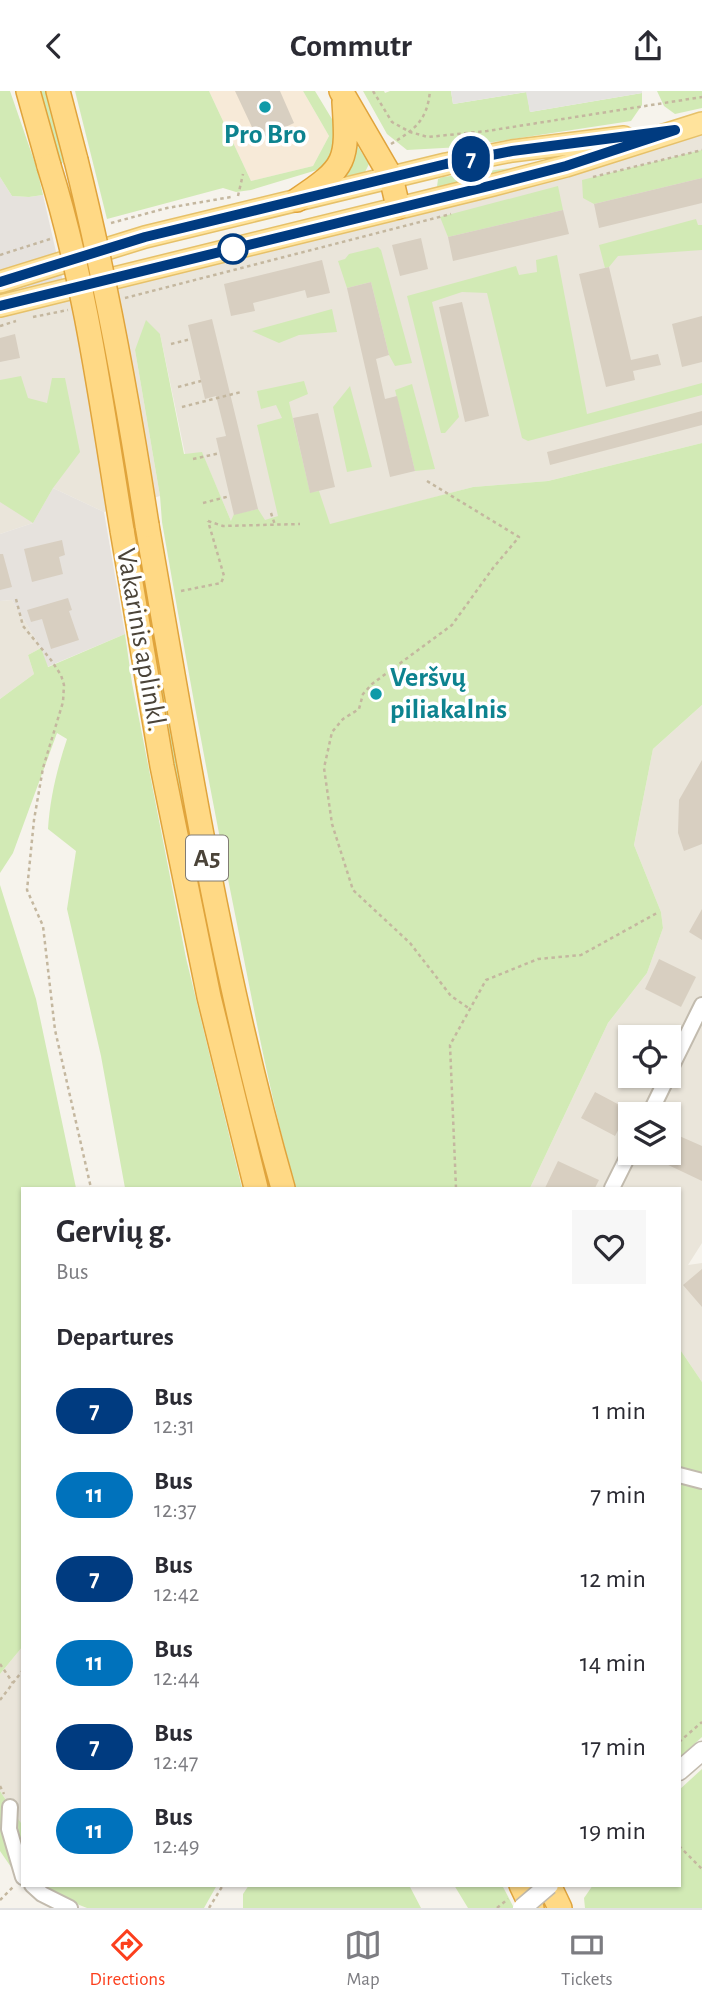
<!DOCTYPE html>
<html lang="en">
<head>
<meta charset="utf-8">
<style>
  body { margin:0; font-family:"Alegreya Sans",sans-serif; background:#f7f7f7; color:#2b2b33; height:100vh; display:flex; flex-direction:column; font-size:26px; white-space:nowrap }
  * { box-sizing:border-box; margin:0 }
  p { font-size:23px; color:#7c7c81 }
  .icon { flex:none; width:38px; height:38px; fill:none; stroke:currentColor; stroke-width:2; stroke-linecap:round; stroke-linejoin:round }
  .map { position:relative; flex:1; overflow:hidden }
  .drawer { position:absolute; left:21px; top:1096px; width:660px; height:700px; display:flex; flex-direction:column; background:#fff; border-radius:0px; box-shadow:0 2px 5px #0004 }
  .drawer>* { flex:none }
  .badge { padding:0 14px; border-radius:23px; font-size:24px; line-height:46px }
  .fabs { position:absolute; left:618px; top:934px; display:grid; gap:14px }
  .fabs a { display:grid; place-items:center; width:63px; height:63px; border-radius:0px; background:#fff; box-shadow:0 2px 5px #0004; font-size:35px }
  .map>.badge { position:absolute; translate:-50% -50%; box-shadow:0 0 0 4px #fff }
  h2 { padding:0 35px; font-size:26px; line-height:63px }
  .round { display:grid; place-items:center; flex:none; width:74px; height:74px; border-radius:0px; background:#f7f7f7 }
  .overview { display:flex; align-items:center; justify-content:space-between; height:119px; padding:0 35px }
  h1 { font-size:33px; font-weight:600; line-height:52px }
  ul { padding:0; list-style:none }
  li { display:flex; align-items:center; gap:21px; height:84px; padding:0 35px }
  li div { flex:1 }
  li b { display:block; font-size:26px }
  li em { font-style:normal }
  li .badge { min-width:77px; font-weight:700; text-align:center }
  header { display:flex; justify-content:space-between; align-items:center; height:91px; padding:0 35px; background:#fff; font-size:32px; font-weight:600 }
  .dock { display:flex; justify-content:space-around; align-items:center; height:98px; border-top:2px solid #e1e1e2; background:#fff; font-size:19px; color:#7c7c81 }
  .dock a { display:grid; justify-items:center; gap:4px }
  .dock .on { color:#fc3f1d }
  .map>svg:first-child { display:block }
  .residential { fill:#eae5da; fill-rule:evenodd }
  .commercial { fill:#f7ead8 }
  .industrial { fill:#e6e2dd }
  .green { fill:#d2eab5 }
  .parking { fill:#e5e3e0 }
  .building { fill:#d8cfc1 }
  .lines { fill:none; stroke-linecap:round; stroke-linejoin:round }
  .minor-casing { stroke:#c2bbae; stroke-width:18 }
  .tertiary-casing { stroke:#c2bbae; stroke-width:21 }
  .primary-casing { stroke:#e6c16a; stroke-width:24 }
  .trunk-casing { stroke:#e0a43c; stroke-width:26 }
  .path { stroke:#c4b79f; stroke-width:2.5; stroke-dasharray:3.5 3.5; stroke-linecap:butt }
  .minor { stroke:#fff; stroke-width:14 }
  .tertiary { stroke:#fff; stroke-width:18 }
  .primary { stroke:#ffe39c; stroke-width:21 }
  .trunk { stroke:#ffd985; stroke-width:23 }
  .tertiary-bridge-casing { stroke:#c2bbae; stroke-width:21; stroke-linecap:butt }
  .trunk-bridge-casing { stroke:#e0a43c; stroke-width:26; stroke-linecap:butt }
  .tertiary-bridge { stroke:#fff; stroke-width:18 }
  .trunk-bridge { stroke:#ffd985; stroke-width:23 }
  .line-casing { stroke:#fff; stroke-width:16 }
  .line { stroke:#003b80; stroke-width:10 }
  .culture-dot { fill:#0f9aa8; stroke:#fff; stroke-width:2.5 }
  .stop-dot { fill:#fff; stroke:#003b80; stroke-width:3.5 }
  .labels { text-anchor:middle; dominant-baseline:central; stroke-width:7; stroke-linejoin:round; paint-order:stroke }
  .shield { fill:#fff; stroke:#817c74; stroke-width:2 }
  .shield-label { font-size:26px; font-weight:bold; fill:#4b4439 }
  .culture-label { font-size:28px; font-weight:bold; fill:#0d838f; stroke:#fff }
  .street-label { font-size:28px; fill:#4b4439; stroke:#fff }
</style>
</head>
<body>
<header><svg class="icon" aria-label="back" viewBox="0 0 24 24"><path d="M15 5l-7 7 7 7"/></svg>Commutr<svg class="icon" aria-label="share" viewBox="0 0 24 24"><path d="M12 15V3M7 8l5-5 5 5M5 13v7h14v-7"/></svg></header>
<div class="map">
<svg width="702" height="1817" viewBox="0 0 702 1817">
  <rect width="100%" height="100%" fill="#f6f3ec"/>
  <path class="residential" d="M702,32V352L548,390L473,396L330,434L231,430L202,362L185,363L160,243L135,259L160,405L104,421L53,397L33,432L0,443V215Z
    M12,509L41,557L28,564L34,583L0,608V510Z
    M702,614V1152L688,1174L702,1172V1291L679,1257V1097H530L608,932L647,882L663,837L661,821L634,754L653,658ZM630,947H668V985H630ZM630,1024H668V1062H630Z
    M23,1555V1735L0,1700V1583Z"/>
  <path class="commercial" d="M209,0H303L329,45L313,75L251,90Z"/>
  <path class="industrial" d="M0,86L12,105L29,106L43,104L65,200L0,215Z
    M53,397L104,421L125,543L47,576L41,557L12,509L0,510V443L33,432Z"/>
  <path class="green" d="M0,0H10L37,78L43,104L29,106L12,105L0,86Z
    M40,0H46L68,71L60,72Z
    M75,0H209L251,90L313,75L329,45L303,0H315L338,38L340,49L330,69L317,79L251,99L236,101L223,97L107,128Z
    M363,0H384L385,2L390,0H451L453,13L527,1L530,21L642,2V14L631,30L461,56L407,59L387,43Z
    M657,0H702V17L675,23L664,15Z
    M353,48L369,73L363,85L334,92Z
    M702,59V87L594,113L583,107L582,89Z
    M510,77L441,97L437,96L438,88L443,86Z
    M558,95L563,119L448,146L440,126Z
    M696,128L698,134H702V159L618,165L609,176L605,177L599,154Z
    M378,156L381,159L412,272L395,275L389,264L371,191L347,197L338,170L345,168L349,163Z
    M557,164L587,323L702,292V304L528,350L522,347L487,202L462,201L432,211L459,326L445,342H441L407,205L516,175L519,184L537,181L536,169Z
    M332,218L337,241L299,244L279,252L252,240Z
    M146,229L160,243L184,363L202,361L231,430L234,423L258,418L265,429L278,425L257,334L282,327L276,314L261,318L257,300L304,290L308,303L289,311L310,401L319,400L330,433L473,396L548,390L702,352V614L653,658L634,754L661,821L663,837L647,882L608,932L530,1097H296C272,1014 256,929 239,843C211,706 186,569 162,431L160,405L135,259Z
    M21,285L28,307L47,312L52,287H65L80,361L53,397L33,432L0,411V289Z
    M412,293L435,378L415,380L395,299Z
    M350,295L372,376L347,381L333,316Z
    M154,516L241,977L271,1097H266C216,906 180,712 147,517Z
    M125,543L132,592L186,867L242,1097H125L101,965L67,818L76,760L48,738C50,707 57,678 67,648L57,642L13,762L0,782V608L34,583L28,564L41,557L48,576Z
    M0,794L36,908L76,1097H23V1555L0,1583Z
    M679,1257L702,1291V1646L679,1667Z
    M702,1678V1817H585L584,1807L593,1794H679V1699Z
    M0,1700L23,1735V1785L13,1779L0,1760Z
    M37,1794H217L204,1817H87L49,1802Z
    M249,1794H409L421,1817H243V1803Z
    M454,1794H502L514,1817H468Z"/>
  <path class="parking" d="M451,0H642V2L530,21L526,1L453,13Z"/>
  <path class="building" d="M235,0H280L294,32L258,49Z
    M702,87V112L599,137L594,113Z
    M563,119L569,143L453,170L448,146Z
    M421,147L428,178L400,185L392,154Z
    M322,169L330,202L307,207L305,199L253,212L255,220L231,225L224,193Z
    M609,176L631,269L658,263L661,274L633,280L635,289L606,296L579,183Z
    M371,191L389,264L376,268L385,308L397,305L415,380L390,386L347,197Z
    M462,211L489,325L465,331L439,216Z
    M702,225V271L682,276L672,233Z
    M212,228L258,418L234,424L216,347L226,345L216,305L205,308L188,234Z
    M15,243L20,267L0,271V247Z
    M702,320V334L550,374L547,361Z
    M318,322L335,396L310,402L293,327Z
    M62,449L65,464L59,466L63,483L32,491L24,458Z
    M0,463H3L12,496L0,499Z
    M68,507L72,519L69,520L79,549L51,558L42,528L31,531L27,519Z
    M702,669V753L684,760L678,742L679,709Z
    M702,818V849L689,841Z
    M659,868L696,886L681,916L645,898Z
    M630,949V979L618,973Z
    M595,1001L629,1019L615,1045L581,1027Z
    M668,1040L702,1055V1090L643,1062H668Z
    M558,1070L599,1089L595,1097H545Z
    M702,1178V1216L683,1194Z"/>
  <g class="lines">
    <g class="minor-casing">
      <path id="minor" d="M668,983L702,914
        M649,1024L668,985
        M612,1097L630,1061
        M679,1384L702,1390
        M10,1716L9,1738L23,1786
        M32,1794L42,1803L70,1817"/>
    </g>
    <g class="tertiary-casing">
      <path id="tertiary" d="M679,1680L702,1660"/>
    </g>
    <g class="primary-casing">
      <path id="primary" d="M0,191L145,146L446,73L512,60L624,46
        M0,215L493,94L566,75L702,32"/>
    </g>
    <g class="trunk-casing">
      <path id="trunk" d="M28,0L49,75
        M58,0L76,69
        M341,0L391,86L398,116
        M297,109C347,76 348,70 344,11
        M147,434C186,656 221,880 283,1097
        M122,439L162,675L209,906L256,1097
        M521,1794L532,1817
        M549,1794L560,1817"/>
    </g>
    <path class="path" d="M373,0L392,31L410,41L428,46L487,40L702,6
      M391,53C415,38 427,30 430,0
      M593,86L702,59
      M238,105L243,83
      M111,132L167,117L231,106
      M0,164L50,148
      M125,207L451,123
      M33,226L68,219
      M0,235L16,230
      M171,253L191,248
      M178,296L201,290
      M182,316L241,301
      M193,368L220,362
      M427,390L519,446L493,477L452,534L372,593L363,603L359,618L343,628L332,641L324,677L332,733L353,799L410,852L451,905L470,918
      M203,412L230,405
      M271,422L275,434
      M208,430L223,435L300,433
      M181,500L221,492L224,485L208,430
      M16,508L23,535L51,569L61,584L64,594L63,611L43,677L34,729L27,799L43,835L55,939L91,1097
      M456,1097L450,954L486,889L538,868L581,864L657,822
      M0,1573L13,1592
      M0,1609L23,1579
      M679,1651L702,1631
      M0,1695L4,1703
      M679,1755L702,1778
      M0,1809L13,1796
      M209,1817L223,1794
      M497,1817L508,1808"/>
    <use href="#minor" class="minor"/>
    <use href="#tertiary" class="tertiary"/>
    <use href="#primary" class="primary"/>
    <use href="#trunk" class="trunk"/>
    <g class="tertiary-bridge-casing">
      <path id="tertiary-bridge" d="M522,1817L549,1794"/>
    </g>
    <g class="trunk-bridge-casing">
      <path id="trunk-bridge" d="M76,69C106,189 128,311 147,434
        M49,75C86,193 102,317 122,439"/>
    </g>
    <use href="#tertiary-bridge" class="tertiary-bridge"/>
    <use href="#trunk-bridge" class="trunk-bridge"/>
  </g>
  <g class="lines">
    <g class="line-casing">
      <path id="line" d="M0,191L145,146L446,73L512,60L675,39L566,75L493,94L0,215"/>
    </g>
    <use href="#line" class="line"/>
  </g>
  <g class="culture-dot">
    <circle cx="265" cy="16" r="7"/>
    <circle cx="376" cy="603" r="7"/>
  </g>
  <circle class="stop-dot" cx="233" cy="158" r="14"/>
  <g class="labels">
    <rect class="shield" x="186" y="744.5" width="42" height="45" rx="5"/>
    <g class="shield-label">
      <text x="207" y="767">A5</text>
    </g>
    <g class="culture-label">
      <text x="265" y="44">Pro Bro</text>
      <text x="390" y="587" text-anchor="start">Veršvų<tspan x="390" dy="32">piliakalnis</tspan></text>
    </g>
    <g class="street-label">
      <text transform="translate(141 549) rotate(80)">Vakarinis aplinkl.</text>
    </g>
  </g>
</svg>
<div class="fabs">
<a><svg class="icon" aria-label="locate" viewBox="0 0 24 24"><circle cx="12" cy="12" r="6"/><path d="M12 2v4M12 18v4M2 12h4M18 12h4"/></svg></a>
<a><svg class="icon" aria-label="layers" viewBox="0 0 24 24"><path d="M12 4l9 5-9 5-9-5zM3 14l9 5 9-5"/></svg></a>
</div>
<b class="badge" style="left:471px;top:68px;background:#003b80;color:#fff">7</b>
<section class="drawer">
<div class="overview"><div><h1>Gervių g.</h1><p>Bus</p></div><a class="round"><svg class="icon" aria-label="heart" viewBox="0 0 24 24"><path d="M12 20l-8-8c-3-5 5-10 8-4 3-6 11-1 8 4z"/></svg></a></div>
<h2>Departures</h2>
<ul>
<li><span class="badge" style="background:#003b80;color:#fff">7</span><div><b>Bus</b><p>12:31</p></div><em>1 min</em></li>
<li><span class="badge" style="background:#0072bc;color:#fff">11</span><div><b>Bus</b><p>12:37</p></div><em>7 min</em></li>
<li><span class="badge" style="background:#003b80;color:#fff">7</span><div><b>Bus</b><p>12:42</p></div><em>12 min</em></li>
<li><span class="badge" style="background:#0072bc;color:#fff">11</span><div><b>Bus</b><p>12:44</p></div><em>14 min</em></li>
<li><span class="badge" style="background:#003b80;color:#fff">7</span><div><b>Bus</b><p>12:47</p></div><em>17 min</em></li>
<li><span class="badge" style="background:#0072bc;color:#fff">11</span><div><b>Bus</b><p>12:49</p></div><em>19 min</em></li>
</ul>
</section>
</div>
<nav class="dock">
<a class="on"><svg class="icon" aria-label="directions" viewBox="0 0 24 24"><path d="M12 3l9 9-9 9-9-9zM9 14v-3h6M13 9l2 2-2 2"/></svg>Directions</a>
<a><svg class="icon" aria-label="map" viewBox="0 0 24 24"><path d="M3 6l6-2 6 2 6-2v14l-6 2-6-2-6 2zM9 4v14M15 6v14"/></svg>Map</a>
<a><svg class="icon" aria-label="tickets" viewBox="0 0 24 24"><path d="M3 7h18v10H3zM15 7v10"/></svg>Tickets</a>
</nav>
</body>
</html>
